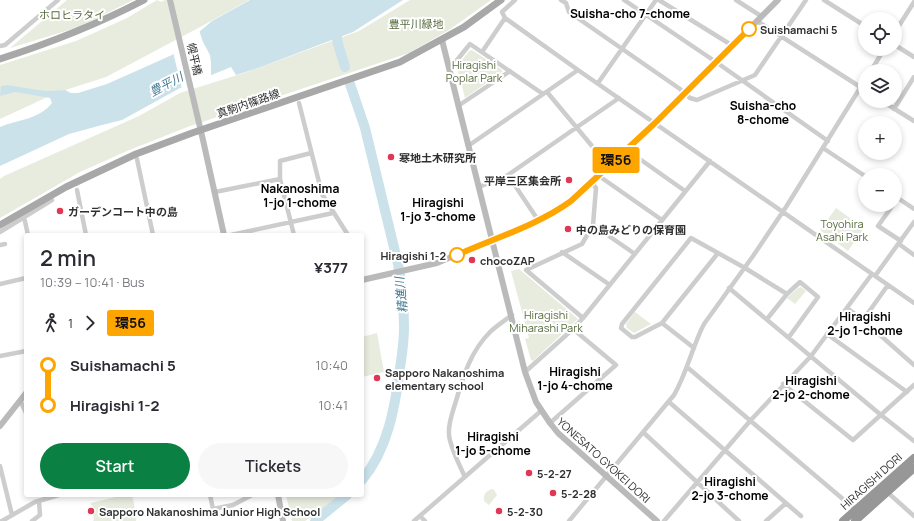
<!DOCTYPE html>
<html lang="en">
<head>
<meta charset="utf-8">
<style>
  body { margin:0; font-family:Manrope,"Noto Sans JP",sans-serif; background:#f7f7f7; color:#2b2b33; height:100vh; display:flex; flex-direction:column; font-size:15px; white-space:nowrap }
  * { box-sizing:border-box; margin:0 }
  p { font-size:13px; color:#7c7c81 }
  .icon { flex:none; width:22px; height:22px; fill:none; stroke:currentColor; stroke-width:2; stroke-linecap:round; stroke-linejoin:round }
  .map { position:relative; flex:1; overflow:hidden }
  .details { position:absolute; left:24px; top:233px; width:340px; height:264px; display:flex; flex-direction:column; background:#fff; border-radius:4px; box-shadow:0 2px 6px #0003 }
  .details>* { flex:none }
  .badge { padding:0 8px; border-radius:3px; font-size:14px; line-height:26px }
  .fabs { position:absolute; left:858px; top:12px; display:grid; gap:8px }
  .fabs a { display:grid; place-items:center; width:44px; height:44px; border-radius:50%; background:#fff; box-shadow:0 2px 6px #0003; font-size:20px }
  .map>.badge { position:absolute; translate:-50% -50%; box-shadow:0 0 0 2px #fff }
  .legs { display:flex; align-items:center; gap:6px; height:44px; padding:0 16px; font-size:13px }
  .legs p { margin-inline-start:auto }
  .headline { display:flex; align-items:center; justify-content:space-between; height:68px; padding:0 16px }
  h1 { font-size:22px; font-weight:600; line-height:30px }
  .button { display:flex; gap:8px; margin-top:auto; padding:8px 16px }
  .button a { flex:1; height:46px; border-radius:24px; background:#0b8043; color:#fff; font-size:16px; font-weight:600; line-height:46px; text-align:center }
  .button a+a { background:#f7f7f7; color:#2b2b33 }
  ul { padding:0 16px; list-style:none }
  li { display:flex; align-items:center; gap:14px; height:40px; font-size:15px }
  li i { display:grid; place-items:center; width:6px; height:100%; margin:0 5px; background:currentColor }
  li i::after { content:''; width:10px; height:10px; margin:-5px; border:3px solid; border-radius:50%; background:#fff }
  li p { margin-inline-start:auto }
  li:first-child i { background:linear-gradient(#0000 50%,currentColor 0) }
  li:last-child i { background:linear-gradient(currentColor 50%,#0000 0) }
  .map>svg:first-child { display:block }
  .green { fill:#e7ecde }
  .water { fill:#cbe2eb }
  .pier { fill:#fff }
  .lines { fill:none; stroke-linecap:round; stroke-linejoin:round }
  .river { stroke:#cbe2eb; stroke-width:10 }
  .street { stroke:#cdcdcd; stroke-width:4.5 }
  .secondary { stroke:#bababa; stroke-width:6 }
  .primary { stroke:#a8a8a8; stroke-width:7 }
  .highway { stroke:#979797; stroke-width:8 }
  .line-1-casing { stroke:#fff; stroke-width:9 }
  .line-1 { stroke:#ffa500; stroke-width:6 }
  .stop-1-dot { fill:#fff; stroke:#ffa500; stroke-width:2 }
  .poi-dot { fill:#e03854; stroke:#fff; stroke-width:1.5 }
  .labels { text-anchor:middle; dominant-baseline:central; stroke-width:4; stroke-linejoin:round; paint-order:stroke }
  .park-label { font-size:11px; fill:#576b3e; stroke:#fff }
  .stop-label { font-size:11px; font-weight:bold; fill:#303030; stroke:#fff; text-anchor:start }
  .street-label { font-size:11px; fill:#303030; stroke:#fff }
  .poi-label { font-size:11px; font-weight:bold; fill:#303030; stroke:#fff; text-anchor:start }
  .neighbourhood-label { font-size:12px; font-weight:bold; fill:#000; stroke:#fff }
  .water-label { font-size:12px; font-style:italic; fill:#407890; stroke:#fff }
</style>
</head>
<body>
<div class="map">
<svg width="914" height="521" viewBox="0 0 914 521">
  <rect width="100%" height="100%" fill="#fff"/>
  <path class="green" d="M67,0H133L79,27L10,48Z
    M157,0L161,2L165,0H249L202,26L106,77L56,93L0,119V65L76,41L127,18Z
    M410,0H491L449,30L409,53L190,126L127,151L80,172L0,218V179L4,176L139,116L180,93L247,72L359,31Z
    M472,50L502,70V72L465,98L457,67L469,51Z
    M836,208L864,228L848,251L820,230Z
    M519,269L578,319L533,361L531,360L525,339L529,338L511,271Z
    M801,287L806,291L795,304L787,298L798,288Z
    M635,312L651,324L634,333L627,328L626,324Z
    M377,333L384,372L362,377V337Z
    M493,489L494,490L497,495L489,505L484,501C483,495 486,490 493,489Z
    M124,495H132L137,518L136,519V521H93L94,519L91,503Z
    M286,495H344L331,505L305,521H292Z"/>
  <path class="water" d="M250,0H403L353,32L258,68L236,75L231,67L180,88L122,120L102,125L69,134L0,166V127C17,120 40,119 52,103L50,98L15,92L0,96L1,86L7,85L38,90L49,91L65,90L71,93H78L107,84L172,55L212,21Z"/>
  <path class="pier" d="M199,30L203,42L210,55L211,63V78L182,89L173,52Z"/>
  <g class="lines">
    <path class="river" d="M335,24L338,44L345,67
      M350,84L365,128L398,264C402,285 404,307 404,328C404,341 402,355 400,368C395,407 388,449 362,480
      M315,521L347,495"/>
    <path class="street" d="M515,0L502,12L505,18L578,70L914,303
      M561,0L566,3L569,12L680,89L690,98L697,100L755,75L806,0
      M624,0L716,62L828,141
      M659,0L733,46
      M736,0L761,16
      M824,0L865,26
      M757,21L865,90
      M895,32L914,2
      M895,45L914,57
      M0,46L5,45L58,0
      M482,52L505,18
      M449,70L470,44L543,94
      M871,71L884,49
      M598,83L656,0
      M547,92L597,152
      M882,101L914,121
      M299,103L322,194L348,235
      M458,106L510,71
      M894,109L914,77
      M468,146L578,70
      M823,148L865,176
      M627,150L685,191
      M137,159L153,235
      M508,175L538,220
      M599,176L662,220
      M479,187L508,175L619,98
      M77,190L86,235
      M215,192L280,179
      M895,196L914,209
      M893,205L878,226L901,241
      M24,217L28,235
      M593,225L635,254
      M0,232L52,200
      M231,235L333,213
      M294,235L280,179V161L311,153
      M899,244L914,255
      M0,245L5,244
      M562,252L610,285
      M875,276L914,222
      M0,284L26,278
      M729,288L881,415L914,441
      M847,308L863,320L914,365
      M583,318L526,270L582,244L593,225L596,188L592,183
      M767,319L787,294L800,282L818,297L789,337
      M863,320L888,285
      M662,323L718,253
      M827,334L907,392
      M694,348L662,323L635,337H632L621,328L622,324L691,238L745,268L787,294
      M0,356L26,351
      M687,367L857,511
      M525,372L573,329L583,318L710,161
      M783,384L853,440L914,385
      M20,400L26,413
      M669,402L801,516
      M550,423L616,365L573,329
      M644,433L739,521
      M0,466L12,515
      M465,477C460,466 449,445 449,434C448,423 453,411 456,401C463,376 471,351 490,332C496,326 504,321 512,315
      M886,491L914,516
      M210,495L213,509L233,505L252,495
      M420,516L425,521
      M2,521L35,502L59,495
      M32,521L40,515L39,501
      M414,521L541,411
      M569,521L674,395C687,373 692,347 704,324L753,256L786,207L865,80
      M664,521L750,421L811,356L872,274
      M766,521L785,504"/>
    <path class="secondary" d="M170,0L203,140L224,235
      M442,40L525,372L536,402L550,423L558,433L657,521
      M362,280L437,263L538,220L564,206L592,183L655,123L778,0
      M0,426L26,393
      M278,495L283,521"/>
    <path class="primary" d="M0,59C50,43 98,24 144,0
      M0,225L66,187L136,154L192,133L400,62L464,27L501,0"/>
    <path class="highway" d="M843,521L914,458
      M855,521L914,468"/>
  </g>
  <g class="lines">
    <g class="line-1-casing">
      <path id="line-1" d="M457,255C495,238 538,225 571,201L655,123L749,29"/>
    </g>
    <use href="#line-1" class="line-1"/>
  </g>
  <g class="stop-1-dot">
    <circle cx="749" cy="29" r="7"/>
    <circle cx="457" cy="255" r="7"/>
  </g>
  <g class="poi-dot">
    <circle cx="391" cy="157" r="4"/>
    <circle cx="569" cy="180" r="4"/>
    <circle cx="60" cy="211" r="4"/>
    <circle cx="568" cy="229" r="4"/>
    <circle cx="472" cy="260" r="4"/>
    <circle cx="377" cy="378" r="4"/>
    <circle cx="529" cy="473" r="4"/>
    <circle cx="553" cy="493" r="4"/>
    <circle cx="91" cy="511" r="4"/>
    <circle cx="499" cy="511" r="4"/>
  </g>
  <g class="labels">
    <g class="park-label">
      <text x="72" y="14">ホロヒラタイ</text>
      <text x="416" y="23">豊平川緑地</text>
      <text x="474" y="64">Hiragishi<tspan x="474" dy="13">Poplar Park</tspan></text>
      <text x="842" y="223">Toyohira<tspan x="842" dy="13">Asahi Park</tspan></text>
      <text x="546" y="314">Hiragishi<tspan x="546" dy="13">Miharashi Park</tspan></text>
    </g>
    <g class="stop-label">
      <text x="760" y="29">Suishamachi 5</text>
      <text x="446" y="255" text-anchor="end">Hiragishi 1-2</text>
    </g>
    <g class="street-label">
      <text transform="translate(195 59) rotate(77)">幌平橋</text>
      <text transform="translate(248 103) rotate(-19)">真駒内篠路線</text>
      <text transform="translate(604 460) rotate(42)">YONESATO GYOKEI DORI</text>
      <text transform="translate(871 481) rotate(-42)">HIRAGISHI DORI</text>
    </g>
    <g class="poi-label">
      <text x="399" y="157">寒地土木研究所</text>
      <text x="561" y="180" text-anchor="end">平岸三区集会所</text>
      <text x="68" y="211">ガーデンコート中の島</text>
      <text x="576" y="229">中の島みどりの保育園</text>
      <text x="480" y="260">chocoZAP</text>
      <text x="385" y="372">Sapporo Nakanoshima<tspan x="385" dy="13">elementary school</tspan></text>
      <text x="537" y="473">5-2-27</text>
      <text x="561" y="493">5-2-28</text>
      <text x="99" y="511">Sapporo Nakanoshima Junior High School</text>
      <text x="507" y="511">5-2-30</text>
    </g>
    <g class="neighbourhood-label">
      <text x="630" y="13">Suisha-cho 7-chome</text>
      <text x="763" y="105">Suisha-cho<tspan x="763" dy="14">8-chome</tspan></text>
      <text x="300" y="188">Nakanoshima<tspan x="300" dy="14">1-jo 1-chome</tspan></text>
      <text x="438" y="202">Hiragishi<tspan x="438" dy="14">1-jo 3-chome</tspan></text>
      <text x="865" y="316">Hiragishi<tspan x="865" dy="14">2-jo 1-chome</tspan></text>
      <text x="575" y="371">Hiragishi<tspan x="575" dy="14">1-jo 4-chome</tspan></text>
      <text x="811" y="380">Hiragishi<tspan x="811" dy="14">2-jo 2-chome</tspan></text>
      <text x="493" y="436">Hiragishi<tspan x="493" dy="14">1-jo 5-chome</tspan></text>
      <text x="730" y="481">Hiragishi<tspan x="730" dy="14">2-jo 3-chome</tspan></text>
    </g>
    <g class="water-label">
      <text transform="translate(166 84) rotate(-28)">豊平川</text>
      <text transform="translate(401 295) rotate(-96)">精進川</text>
    </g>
  </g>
</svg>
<div class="fabs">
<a><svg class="icon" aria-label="locate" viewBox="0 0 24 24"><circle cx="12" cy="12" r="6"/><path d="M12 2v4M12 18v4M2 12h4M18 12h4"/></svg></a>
<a><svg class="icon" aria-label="layers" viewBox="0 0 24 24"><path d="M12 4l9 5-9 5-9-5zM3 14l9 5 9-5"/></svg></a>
<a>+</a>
<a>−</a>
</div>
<b class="badge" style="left:616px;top:160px;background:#ffa500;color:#111">環56</b>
<section class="details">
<div class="headline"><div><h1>2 min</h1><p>10:39 – 10:41 · Bus</p></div><b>¥377</b></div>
<div class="legs"><svg class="icon" aria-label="walk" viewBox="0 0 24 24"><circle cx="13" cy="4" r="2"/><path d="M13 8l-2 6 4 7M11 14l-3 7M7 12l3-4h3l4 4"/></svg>1<svg class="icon" aria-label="forward" viewBox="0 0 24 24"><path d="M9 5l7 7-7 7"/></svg><b class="badge" style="background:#ffa500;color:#111">環56</b></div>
<ul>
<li><i style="color:#ffa500"></i><b>Suishamachi 5</b><p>10:40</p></li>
<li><i style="color:#ffa500"></i><b>Hiragishi 1-2</b><p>10:41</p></li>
</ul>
<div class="button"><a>Start</a><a>Tickets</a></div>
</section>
</div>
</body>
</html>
